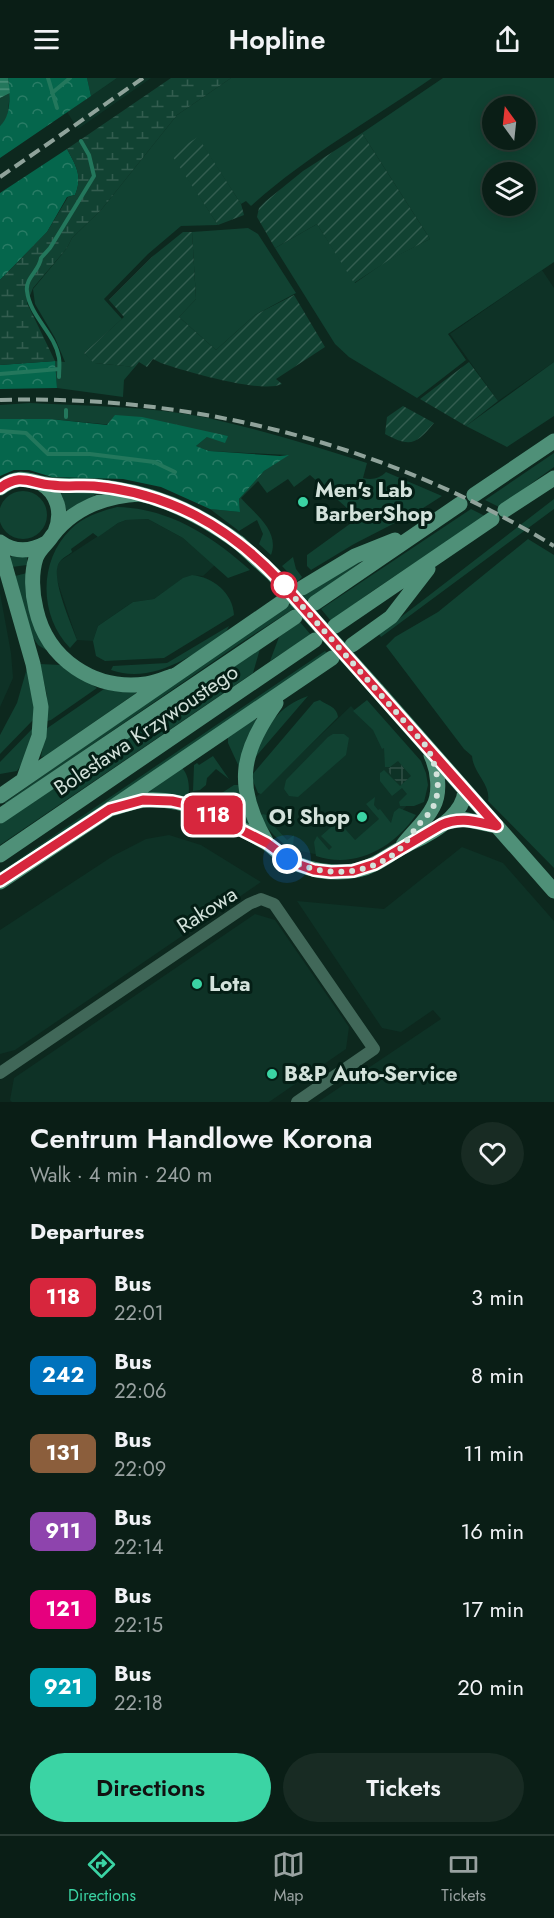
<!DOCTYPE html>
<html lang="en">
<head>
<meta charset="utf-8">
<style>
  body { margin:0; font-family:Jost,sans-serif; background:#182b23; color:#f1f3f6; height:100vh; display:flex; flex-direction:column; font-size:22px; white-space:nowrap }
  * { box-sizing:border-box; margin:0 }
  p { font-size:20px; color:#99a2a1 }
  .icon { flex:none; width:33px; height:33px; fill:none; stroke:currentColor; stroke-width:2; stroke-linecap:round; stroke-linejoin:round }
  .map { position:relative; height:1024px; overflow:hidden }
  .sheet { display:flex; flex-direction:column; background:#0a1e16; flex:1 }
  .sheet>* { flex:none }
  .badge { padding:0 12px; border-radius:9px; font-size:21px; line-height:39px }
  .needle { width:39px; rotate:345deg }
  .fabs { position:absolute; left:482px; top:18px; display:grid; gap:12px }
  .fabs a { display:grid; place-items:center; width:54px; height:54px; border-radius:50%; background:#0a1e16; box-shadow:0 3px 15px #0003,0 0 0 2px #2a3c35; font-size:30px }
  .you { position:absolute; width:30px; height:30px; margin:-15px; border:4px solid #fff; border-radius:50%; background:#1a73e8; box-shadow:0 0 0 9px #1a73e833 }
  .map>.badge { position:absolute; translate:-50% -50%; box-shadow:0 0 0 3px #fff }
  h2 { padding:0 30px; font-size:22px; line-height:54px }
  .round { display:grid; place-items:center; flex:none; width:63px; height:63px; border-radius:32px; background:#182b23 }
  .headline { display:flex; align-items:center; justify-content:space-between; height:102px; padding:0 30px }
  h1 { font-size:28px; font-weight:600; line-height:45px }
  .primary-button { display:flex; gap:12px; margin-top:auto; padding:12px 30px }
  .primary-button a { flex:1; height:69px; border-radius:36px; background:#3bd4a4; color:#111; font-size:24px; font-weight:600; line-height:69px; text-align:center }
  .primary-button a+a { background:#182b23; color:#f1f3f6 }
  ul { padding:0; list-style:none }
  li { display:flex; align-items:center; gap:18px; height:78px; padding:0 30px }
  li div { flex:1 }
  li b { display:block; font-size:22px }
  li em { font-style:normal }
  li .badge { min-width:66px; font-weight:700; text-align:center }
  header { display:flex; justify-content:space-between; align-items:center; height:78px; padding:0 30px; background:#0a1e16; font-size:27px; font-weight:600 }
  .menu { display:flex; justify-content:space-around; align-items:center; height:84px; border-top:2px solid #2a3c35; background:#0a1e16; font-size:16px; color:#99a2a1 }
  .menu a { display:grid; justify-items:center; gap:3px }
  .menu .selected { color:#3bd4a4 }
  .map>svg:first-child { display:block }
  .built { fill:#0e3226 }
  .industrial { fill:url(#industrial-grid) }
  .grass { fill:#114232; fill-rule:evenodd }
  .forest { fill:url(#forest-crowns) }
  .wetland { fill:url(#wetland-marsh) }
  .garden { fill:url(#garden-furrows) }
  .water { fill:url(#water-rules) }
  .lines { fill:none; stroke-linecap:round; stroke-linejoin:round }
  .stream { stroke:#23775c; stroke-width:4 }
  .street { stroke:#416859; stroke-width:12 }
  .secondary { stroke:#4f9078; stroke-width:15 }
  .rail { stroke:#90a39b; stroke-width:4; stroke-dasharray:12 6; stroke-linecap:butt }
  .secondary-bridge { stroke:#4f9078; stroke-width:15 }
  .line-casing { stroke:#fff; stroke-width:14 }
  .line { stroke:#d7263d; stroke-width:9 }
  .walk { stroke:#d3e2db; stroke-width:6; stroke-dasharray:0 10.8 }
  .poi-dot { fill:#3bd4a4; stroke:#041e15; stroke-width:2 }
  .stop-dot { fill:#fff; stroke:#d7263d; stroke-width:3 }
  .labels { text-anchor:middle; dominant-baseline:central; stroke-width:6; stroke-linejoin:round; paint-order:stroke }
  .poi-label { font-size:21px; font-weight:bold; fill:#d3e2db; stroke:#041e15; text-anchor:start }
  .street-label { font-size:21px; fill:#d3e2db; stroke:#041e15 }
</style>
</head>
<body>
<header><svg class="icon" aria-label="menu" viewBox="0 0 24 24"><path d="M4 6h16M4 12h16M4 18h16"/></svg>Hopline<svg class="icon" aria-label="share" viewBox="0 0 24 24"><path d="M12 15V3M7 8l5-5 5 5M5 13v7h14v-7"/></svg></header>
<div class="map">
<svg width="554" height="1024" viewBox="0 0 554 1024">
  <defs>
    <pattern id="industrial-grid" width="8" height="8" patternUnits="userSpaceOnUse" patternTransform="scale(1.5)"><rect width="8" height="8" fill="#0e3226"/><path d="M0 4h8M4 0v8" fill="none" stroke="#304f45"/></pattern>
    <pattern id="forest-crowns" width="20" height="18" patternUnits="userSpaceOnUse" patternTransform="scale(1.5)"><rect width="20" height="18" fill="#05664c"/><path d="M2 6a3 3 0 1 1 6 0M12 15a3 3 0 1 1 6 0" fill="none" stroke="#297c65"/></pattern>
    <pattern id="wetland-marsh" width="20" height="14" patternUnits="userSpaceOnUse" patternTransform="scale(1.5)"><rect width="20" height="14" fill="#114232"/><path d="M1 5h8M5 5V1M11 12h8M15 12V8" fill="none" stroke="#335d4f"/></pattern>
    <pattern id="garden-furrows" width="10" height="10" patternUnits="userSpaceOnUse" patternTransform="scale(1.5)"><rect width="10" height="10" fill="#114232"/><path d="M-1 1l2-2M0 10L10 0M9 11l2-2" fill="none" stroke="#335d4f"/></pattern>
    <pattern id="water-rules" width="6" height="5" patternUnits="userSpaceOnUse" patternTransform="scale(1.5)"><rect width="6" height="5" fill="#23775c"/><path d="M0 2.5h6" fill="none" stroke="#4c907a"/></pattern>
  </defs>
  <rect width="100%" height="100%" fill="#0d281e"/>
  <path class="built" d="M117,0H151L78,51L67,34Z
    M542,192L554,210V284L498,323L450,256Z
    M148,441L183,460L215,487L203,498L192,497L183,501L154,521L133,524L98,548L93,563L77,562L57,502V489L60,483L118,445L126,442Z
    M0,515L11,575L13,600L0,629Z
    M351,628L421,702L420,712L391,746L385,738L333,780L291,771L279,762L260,737L255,720Z
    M169,757L201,767L261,804L15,972L0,976V852L113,778L146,761Z
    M462,769L503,785L554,843V1024H318L441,941L433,932L401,954L382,950L297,823L384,831Z
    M255,836L275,842L349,949L346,971L269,1024H12L10,1022L14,1000Z"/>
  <path class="industrial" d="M398,683L411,699L400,708L387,692Z"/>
  <path class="grass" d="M87,0H117L91,18Z
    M231,0H432C371,42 305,79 251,128L246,123L241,126L198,60L172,76L218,147L181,148L148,176L104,221L122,241L84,275L95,285L135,289L124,302L123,319L57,310L55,283L65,284L55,260L35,226L33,211L67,170L72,160L101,132L177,37Z
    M443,0H554V184L448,256L466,282L417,320L349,279L335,266L275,170L317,146L355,205L388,182L430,161L362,55ZM492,28H525V62H492ZM492,94H525V128H492Z
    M10,15L7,42L0,48V20Z
    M248,150L258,156L296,215L255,237L216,272L179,239L196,221L192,154Z
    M554,284V338L507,369L466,348Z
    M30,325C89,328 150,328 208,340C262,352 314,368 367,385L363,400C372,402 379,401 386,394L442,418L420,432L354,466L311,492L307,488V477L358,440L310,397L294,409L288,401L267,415L258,403L241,420C255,436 280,453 271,477L259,466L263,456L257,442L239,453L210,431L240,434L239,421L264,393L287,377L209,373L196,368L207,359L228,358L50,341H0V327Z
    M554,375V389L499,429L485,422Z
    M-1 437a24 24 0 1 1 48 0a24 24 0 1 1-48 0Z
    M61,414L95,415L94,419L67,434Z
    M554,421V431L381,559L379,556Z
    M117,429C169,430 212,458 250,492L228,500L183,460L148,441L126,442L118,445L98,459L93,455L71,471L72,474C67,478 60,481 58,487C52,503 71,545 77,562L70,570C39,538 38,483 71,451C83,439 101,433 117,429Z
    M471,431L485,438L371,514L331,543L321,531Z
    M528,461L554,477V790L488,723C491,706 473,695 472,678L464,671L386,568L395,559L438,534Z
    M12,478L27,479V487L12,489L10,480Z
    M293,479L296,491L302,499L297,504L282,488Z
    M357,483L361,484L318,515L239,566L7,725H4L237,561Z
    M27,495L48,572H46L38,567L32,558L15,498Z
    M192,497C213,499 233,515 234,537L164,580L105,583L96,578L93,563L98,548L133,524L154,521L183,500Z
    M300,544L311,557L270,583L279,559Z
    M229,548L225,556C193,577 152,607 111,592L113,588L167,585Z
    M260,571L253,595L0,767V746Z
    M325,573L329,577L0,799V794Z
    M40,586L61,587L97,610L51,642L47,643V618Z
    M27,590L37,631L33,642L0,676V657L17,625Z
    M104,611L134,613L136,615L45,678L41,679L46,651Z
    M308,618L252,683C262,654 277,628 308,618Z
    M320,622C326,627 337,628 338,639L261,716L258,715L251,698L314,624Z
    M367,622L421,683L426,695L428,707L424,724L414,728H400L399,724L407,716L402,710L392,718L380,703V695L384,692L400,708L411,698L398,683L390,689H385L384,670L382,671L373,652L353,633Z
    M255,641H257L246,662L240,691L228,665V659Z
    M33,650L25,681L17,693L0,696V684Z
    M333,656H344L349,660L346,677L298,719L289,718L284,711L286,702L328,659Z
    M213,678L229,701L216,691L207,700L206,707L200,712L193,713L194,687L197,685L199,687Z
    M182,690C189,697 190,710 188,720L143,716Z
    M234,707H239L241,721L253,751L208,728L211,722Z
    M375,719L374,727L378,732L380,731L391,745L394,734L399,730L416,737C393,770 356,791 316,778L314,764L317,758L329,772L332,769L321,758L338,743L355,762L379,741L366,726Z
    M263,736L281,741L274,748L287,762L294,757L293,770L291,771C278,762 267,752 260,738Z"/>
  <path class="forest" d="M8,0H87L91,18L0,80V48C12,37 10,16 8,0Z
    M67,71C76,88 83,98 75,117L67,119L47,154L0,202V115Z
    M55,283L57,310L0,311V287Z
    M115,337L142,339L228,358L225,365L207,359L196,368L209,373L280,378L289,377L264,393L239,421L240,434L210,431L161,409L123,401L52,399L29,392H14L0,398V341H50L107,347Z"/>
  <path class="wetland" d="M171,0H231L177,37L101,132L72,160L67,170L33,210L27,225L55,283L0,287V202L47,154L68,119L75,117C83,98 76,88 67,71Z"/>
  <path class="garden" d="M362,55L430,161L389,182L354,205L317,146L275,170L257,139L259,130L266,123L303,93Z
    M198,59L241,126L244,137L218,147L171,76Z
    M183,154H192L196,221L179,239L216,272L255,237L294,217L325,269L276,301L282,306C262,316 184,293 161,285L153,281L147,289L139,284L135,289L94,285L84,275L124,239L109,222L152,179Z
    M469,284L498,323L466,348L420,321Z
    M403,328L434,345C416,366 411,370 385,356L387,339Z"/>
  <path class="water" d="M0,0H8L10,15L0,20Z"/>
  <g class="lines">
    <path class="stream" d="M48,0L57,30
      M52,15L70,0
      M0,296L59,291
      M59,299C59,293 60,286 59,280C55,255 30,239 27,213C25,200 40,192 41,180L50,170L94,98L89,77L81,63
      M66,332V339
      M0,353L26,355L48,376H90L154,384L175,394"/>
    <path class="street" d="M0,995L249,826L261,821L274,826L374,971L297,1024"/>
    <path class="secondary" d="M40,405C58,415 63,435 55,454
      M0,410C22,393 31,406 53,407C66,408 80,407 94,408C151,413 194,432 239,465
      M140,416C106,418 73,430 52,458C47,466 39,471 36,480C31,495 32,515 36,531C47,581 94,613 146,606C155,605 164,601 172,598
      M474,417L554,363
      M505,432L554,400
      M0,464C15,475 30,474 46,465
      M0,470L33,586L41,629L39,658L24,700
      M302,510L355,478L395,462
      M315,525L460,426
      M335,548L492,441
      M352,567L391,539L428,491
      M377,612L554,813
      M0,718L282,524
      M110,731C122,728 134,723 146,722C189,719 229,744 265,764C272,768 277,774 283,778C305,793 333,797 358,792C376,788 388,777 403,769C410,765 417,762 423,759C441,749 463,735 465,713
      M0,738L295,539
      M444,745L463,741L496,748
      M267,765C235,710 239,676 276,625
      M403,767C412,755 426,743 433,729C441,715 438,692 431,677
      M0,777L315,562
      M0,804L110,731L332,580"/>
    <path class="rail" d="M0,99L143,0
      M0,322C194,316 388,367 554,468"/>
    <path class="secondary-bridge" d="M239,465L273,496L377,612"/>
  </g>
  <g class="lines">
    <g class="line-casing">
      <path id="line" d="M0,410C21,394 31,406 52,407C66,409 80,407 94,408C169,415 228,448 279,502L497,748C476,744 461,738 441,747L375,786L353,793L331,794L314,792L294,785L267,765L194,728L172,723L143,722L110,731L0,803"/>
    </g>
    <use href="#line" class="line"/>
    <path class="walk" d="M284,507L279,502L427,669C436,687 442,708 434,727C431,735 422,742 417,749C411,756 406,765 400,771C369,799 323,800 287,781"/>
  </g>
  <g class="poi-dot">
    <circle cx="303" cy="424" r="6"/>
    <circle cx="362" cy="739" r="6"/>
    <circle cx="197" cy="906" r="6"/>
    <circle cx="272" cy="996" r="6"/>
  </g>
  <circle class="stop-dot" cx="284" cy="507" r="12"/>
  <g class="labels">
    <g class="poi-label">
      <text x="315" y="412">Men's Lab<tspan x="315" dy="24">BarberShop</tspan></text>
      <text x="350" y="739" text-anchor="end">O! Shop</text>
      <text x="209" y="906">Lota</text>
      <text x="284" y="996">B&amp;P Auto-Service</text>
    </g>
    <g class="street-label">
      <text transform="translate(146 652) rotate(-34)">Bolesława Krzywoustego</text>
      <text transform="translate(207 832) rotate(-33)">Rakowa</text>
    </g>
  </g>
</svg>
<div class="fabs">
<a><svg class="needle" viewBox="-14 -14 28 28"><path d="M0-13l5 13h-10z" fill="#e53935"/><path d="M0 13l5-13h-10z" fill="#99a2a1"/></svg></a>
<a><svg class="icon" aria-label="layers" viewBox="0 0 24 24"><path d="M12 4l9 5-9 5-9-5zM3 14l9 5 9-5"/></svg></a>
</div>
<div class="you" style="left:287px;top:781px"></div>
<b class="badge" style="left:213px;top:737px;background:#d7263d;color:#fff">118</b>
</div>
<section class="sheet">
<div class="headline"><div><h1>Centrum Handlowe Korona</h1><p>Walk · 4 min · 240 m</p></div><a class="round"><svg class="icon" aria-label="heart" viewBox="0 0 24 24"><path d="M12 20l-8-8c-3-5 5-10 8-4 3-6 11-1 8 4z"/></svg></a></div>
<h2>Departures</h2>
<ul>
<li><span class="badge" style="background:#d7263d;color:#fff">118</span><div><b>Bus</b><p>22:01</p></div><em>3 min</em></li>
<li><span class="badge" style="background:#0072bc;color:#fff">242</span><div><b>Bus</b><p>22:06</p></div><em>8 min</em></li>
<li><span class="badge" style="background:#8b5e3c;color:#fff">131</span><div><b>Bus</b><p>22:09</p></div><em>11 min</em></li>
<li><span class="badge" style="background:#8e44ad;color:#fff">911</span><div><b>Bus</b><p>22:14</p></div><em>16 min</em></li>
<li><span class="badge" style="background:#e6007e;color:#fff">121</span><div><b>Bus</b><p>22:15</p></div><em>17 min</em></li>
<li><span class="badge" style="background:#00a3b4;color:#fff">921</span><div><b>Bus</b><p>22:18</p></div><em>20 min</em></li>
</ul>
<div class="primary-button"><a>Directions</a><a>Tickets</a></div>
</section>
<nav class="menu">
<a class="selected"><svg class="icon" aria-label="directions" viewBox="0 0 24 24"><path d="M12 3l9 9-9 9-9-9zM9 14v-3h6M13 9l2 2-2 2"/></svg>Directions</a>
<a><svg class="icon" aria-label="map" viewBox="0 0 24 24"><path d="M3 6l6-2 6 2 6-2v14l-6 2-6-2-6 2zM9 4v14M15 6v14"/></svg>Map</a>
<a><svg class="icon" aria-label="tickets" viewBox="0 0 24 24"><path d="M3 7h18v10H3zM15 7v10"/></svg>Tickets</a>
</nav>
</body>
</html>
